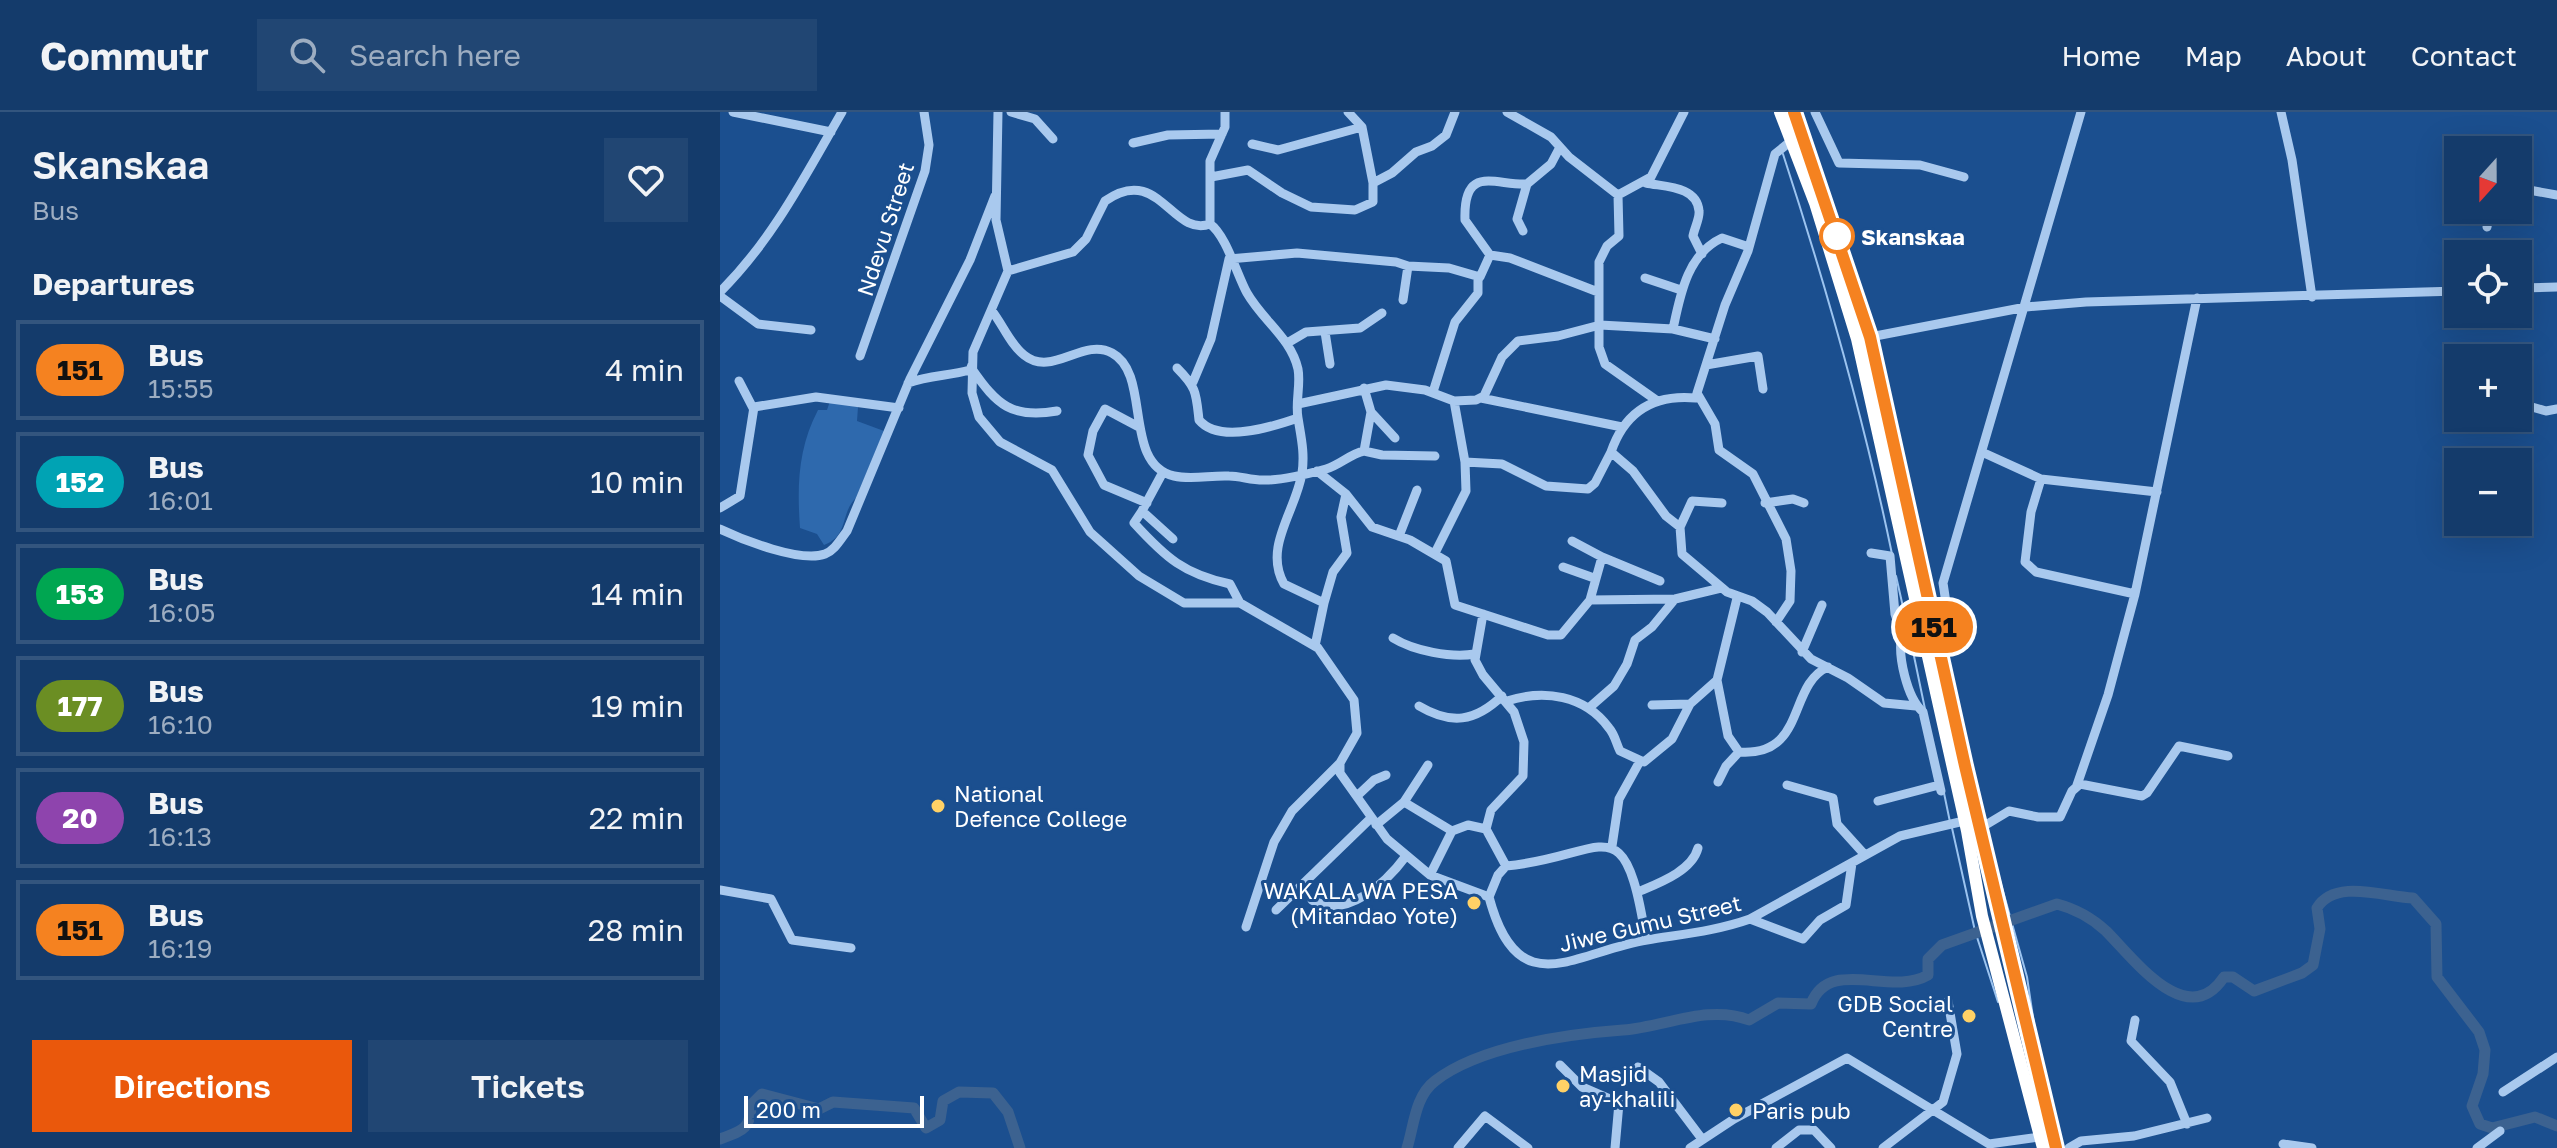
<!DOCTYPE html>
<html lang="en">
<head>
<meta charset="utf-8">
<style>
  body { margin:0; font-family:"Golos Text",sans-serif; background:#214673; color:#f1f3f6; height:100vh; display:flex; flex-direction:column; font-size:30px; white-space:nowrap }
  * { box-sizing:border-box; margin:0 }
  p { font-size:26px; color:#9dadc1 }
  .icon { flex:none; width:44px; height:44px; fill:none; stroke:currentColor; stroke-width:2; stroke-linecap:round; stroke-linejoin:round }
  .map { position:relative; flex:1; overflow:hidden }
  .side { display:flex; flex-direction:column; background:#143b6b; width:720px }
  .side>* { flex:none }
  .badge { padding:0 16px; border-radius:26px; font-size:28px; line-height:52px }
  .needle { width:52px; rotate:201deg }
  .controls { position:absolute; left:1724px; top:24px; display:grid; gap:16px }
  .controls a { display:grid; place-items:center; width:88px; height:88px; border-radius:0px; background:#143b6b; box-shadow:0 8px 32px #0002,0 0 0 2px #33557e; font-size:40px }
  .scale { position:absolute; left:24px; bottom:20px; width:180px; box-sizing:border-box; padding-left:8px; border:4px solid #fff; border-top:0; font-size:22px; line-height:28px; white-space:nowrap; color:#fff; -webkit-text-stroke:6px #1b4f8f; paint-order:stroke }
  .map>.badge { position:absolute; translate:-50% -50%; box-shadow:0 0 0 4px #fff }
  h2 { padding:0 32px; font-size:30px; line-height:72px }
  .round { display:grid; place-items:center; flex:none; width:84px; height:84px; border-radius:0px; background:#214673 }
  .head { display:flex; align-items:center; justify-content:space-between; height:136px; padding:0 32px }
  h1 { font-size:38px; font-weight:600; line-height:60px }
  .cta { display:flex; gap:16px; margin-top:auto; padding:16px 32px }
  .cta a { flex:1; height:92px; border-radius:0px; background:#ea580c; color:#fff; font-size:32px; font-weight:600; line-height:92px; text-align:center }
  .cta a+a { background:#214673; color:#f1f3f6 }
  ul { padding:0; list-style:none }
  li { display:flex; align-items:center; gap:24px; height:100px; margin:0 16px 12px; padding:0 16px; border:4px solid #33557e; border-radius:0px }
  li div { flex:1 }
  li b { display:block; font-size:30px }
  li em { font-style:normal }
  li .badge { min-width:88px; font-weight:700; text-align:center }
  header { display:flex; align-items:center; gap:48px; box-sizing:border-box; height:112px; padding:0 40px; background:#143b6b; border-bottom:2px solid #33557e }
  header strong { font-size:38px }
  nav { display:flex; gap:44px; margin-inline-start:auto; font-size:28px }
  .search { width:560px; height:72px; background:#214673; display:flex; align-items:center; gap:20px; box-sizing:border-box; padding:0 28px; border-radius:0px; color:#9dadc1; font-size:30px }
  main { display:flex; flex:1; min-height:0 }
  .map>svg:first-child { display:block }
  .green { fill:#2e69ad }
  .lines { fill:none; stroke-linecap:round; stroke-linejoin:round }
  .stream { stroke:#9cc4f0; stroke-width:2 }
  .river { stroke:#3c6290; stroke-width:11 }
  .minor { stroke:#a9c9ee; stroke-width:9 }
  .highway { stroke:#fff; stroke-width:12 }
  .line-casing { stroke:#fff; stroke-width:18 }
  .line { stroke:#f58220; stroke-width:12 }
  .stop-dot { fill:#fff; stroke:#f58220; stroke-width:4 }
  .poi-dot { fill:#ffd166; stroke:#1b4f8f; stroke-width:3 }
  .labels { text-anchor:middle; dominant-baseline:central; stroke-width:6; stroke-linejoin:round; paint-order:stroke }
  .street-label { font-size:22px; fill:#fff; stroke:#1b4f8f }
  .stop-label { font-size:22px; font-weight:bold; fill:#fff; stroke:#1b4f8f; text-anchor:start }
  .poi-label { font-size:22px; fill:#fff; stroke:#1b4f8f; text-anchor:start }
</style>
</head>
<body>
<header>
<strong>Commutr</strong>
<div class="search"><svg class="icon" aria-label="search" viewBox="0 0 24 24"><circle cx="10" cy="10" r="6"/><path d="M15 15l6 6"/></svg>Search here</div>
<nav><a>Home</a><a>Map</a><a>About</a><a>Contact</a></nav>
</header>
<main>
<section class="side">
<div class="head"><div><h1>Skanskaa</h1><p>Bus</p></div><a class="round"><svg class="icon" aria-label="heart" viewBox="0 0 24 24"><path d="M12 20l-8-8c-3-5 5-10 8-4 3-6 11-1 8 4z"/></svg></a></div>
<h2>Departures</h2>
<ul>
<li><span class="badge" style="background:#f58220;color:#111">151</span><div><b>Bus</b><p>15:55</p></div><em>4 min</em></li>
<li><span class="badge" style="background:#00a3b4;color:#fff">152</span><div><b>Bus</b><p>16:01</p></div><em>10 min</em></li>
<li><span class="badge" style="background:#00a651;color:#fff">153</span><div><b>Bus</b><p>16:05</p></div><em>14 min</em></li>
<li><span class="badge" style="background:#6b8e23;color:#fff">177</span><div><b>Bus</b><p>16:10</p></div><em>19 min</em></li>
<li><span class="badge" style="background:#8e44ad;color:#fff">20</span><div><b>Bus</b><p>16:13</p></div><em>22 min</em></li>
<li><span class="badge" style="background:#f58220;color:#111">151</span><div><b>Bus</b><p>16:19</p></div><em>28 min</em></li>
</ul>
<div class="cta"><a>Directions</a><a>Tickets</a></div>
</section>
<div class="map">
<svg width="1837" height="1036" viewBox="0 0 1837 1036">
  <rect width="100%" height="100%" fill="#1b4f8f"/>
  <path class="green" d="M110,289L138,295L137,309L164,319L136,386C120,401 129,424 104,433L97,422L80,416C77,374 78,336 98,298H107Z"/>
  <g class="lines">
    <path class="stream" d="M1063,42C1106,174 1144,307 1172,442
      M1176,464L1188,517
      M1190,525L1205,597
      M1224,681L1230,710
      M1232,716L1255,819L1278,890
      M1272,740L1307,865L1317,932"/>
    <path class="river" d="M0,1027C21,1019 31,1018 31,993L42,982L99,997L113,990L194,996L206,1016L220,1008L223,989L239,980L273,981L288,1000L300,1036
      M687,1036C694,1014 695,984 715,969C760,934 848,922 903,918C945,915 988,892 1029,908L1058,891L1091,892C1110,844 1170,885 1208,863V847L1222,833L1337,792C1356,797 1372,806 1386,819C1414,847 1467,920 1504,865H1513L1534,879L1582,861L1593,853L1600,817L1597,796C1615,766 1665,785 1693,786L1716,812L1717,865L1759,920L1765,938L1763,962L1752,994L1760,1012L1772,1016L1815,1005L1837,1014"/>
    <path class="minor" d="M13,0L111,20
      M278,0L276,108L288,159L253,240L252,281L259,305L280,330L332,358L370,420L419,464L464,491H520L598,536L634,588L637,621L620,651V661L667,727L710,763L769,785C798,894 854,840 927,828C963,822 996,819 1030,807L1180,724L1244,709
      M291,0L315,7L333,27
      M505,0V15L490,49V112C506,123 517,163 527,181C543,209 571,226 578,257C581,273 575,290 578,306C581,325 585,341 582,361C576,399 543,435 564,472L604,491L595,534
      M787,0L831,25L849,45L898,83L931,65L964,0
      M1095,0L1119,51L1200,53L1244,65
      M1561,0L1572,48L1592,185
      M1738,29L1760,38
      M413,31L448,23L502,22
      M532,32L558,38L642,15
      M491,65L528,58L562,81L591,95L635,98L653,90V71L642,15L628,0
      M653,71L672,61L696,40L712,34L726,23L735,0
      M926,71C945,75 977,74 979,99C980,106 974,117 973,124L982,142
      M1798,76L1837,83
      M898,83L899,124L887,134L879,150V235L885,252L936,288
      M1767,115L1770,98
      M803,119L797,107L807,72
      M770,143L790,146L878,180
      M288,159L353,140L366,127L385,89C439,51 452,126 490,112
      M925,166L961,178
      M1798,176L1837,175
      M0,180C53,127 85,64 122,0
      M0,184L38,212L91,218
      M683,188L688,154L729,156L760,165L770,143L745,108C743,51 776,74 807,72L831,52L840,35
      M272,199C283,213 290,232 304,243C332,266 363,225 392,241C432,262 402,352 454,364C472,368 491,363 509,364C521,364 533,369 546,368C564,368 588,362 606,357C620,353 630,342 644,339L651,300L644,276
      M953,217C960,184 967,142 1002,126L1029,135
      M605,220L610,252
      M1145,226L1306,195L1366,190L1738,179
      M569,230L586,220L640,216L662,201
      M140,244L205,59L209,33L204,0
      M986,253L1038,244L1043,277
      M457,256C477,276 476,281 479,308C499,332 552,315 578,306
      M252,257C277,293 292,307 337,299
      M19,269L33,296
      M473,270L491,227L509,147L577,141L676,150L688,154
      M188,271C209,263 229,264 250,258L252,253
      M713,280L735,210L758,181V167
      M761,286L902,315
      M976,286C934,282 905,299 891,340L913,359L946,404L960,415L962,442L1007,480L1032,489L1047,500L1091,547L1128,566L1164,591L1196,594
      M734,289L745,350L782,352L826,374L868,377L875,371L891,340
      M1798,291L1826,299L1837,297
      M578,292L666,273L705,278L734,289L756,288L764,284L782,245L798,229L838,224L880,213L953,217L995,227
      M651,300L675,326
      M417,314L385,297L373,319L368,343L384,373L427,391
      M644,339L662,343L715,344
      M1264,341L1321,367L1437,380
      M597,359L626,382L652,415L690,428L726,449L735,493L828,523H841L870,488L955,487L1001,476
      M443,360L422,399L453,427
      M1321,367L1311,400L1305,450L1316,460L1415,482
      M1045,391L1073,387L1084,391
      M0,396L20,384L34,295L96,285L179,296
      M422,399L414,411C446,446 464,462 510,472L520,491
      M960,415L972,389L1002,391
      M0,417C23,428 81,451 105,442C115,438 120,428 127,419L190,267L250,148L275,84
      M679,424L697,378
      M852,429L882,445
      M715,441L746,379L745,350
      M1151,441L1170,444L1175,502L1182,522
      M843,455L874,466
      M1017,486L997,568L1008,624L1019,640
      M870,488L882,445L940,469
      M604,491L613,460L627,441L621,405L626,382
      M763,502L755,548L763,563L794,600L804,630L803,664L771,698L766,717L786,754
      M1056,510L1070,489L1071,459L1066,427L1033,362L999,338L995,312L977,281L1005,193L1028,139L1055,42L1071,29
      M1201,516L1182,522C1177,543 1187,586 1203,600L1221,679
      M673,526C694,539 731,546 755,542
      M1219,534L1228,531L1231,524L1223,471L1361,0
      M1082,540L1102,493
      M787,589C824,577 865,583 889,616C895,623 896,631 900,639L924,650L952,627L970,592L997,568
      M932,593L970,592
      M699,594C731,613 755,610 782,584
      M870,595L894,574L907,552L915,528L932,515L955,487
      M998,670L1006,654L1019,640C1087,645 1067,573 1108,555
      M1067,673L1113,686L1117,712L1145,743
      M1357,673L1388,583L1415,482L1477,186
      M637,684L654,668L666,663
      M1158,689L1219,673
      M684,690L708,653
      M656,713L684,690L732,719
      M1259,717L1289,699L1318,705H1340L1352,679L1360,672L1422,684L1427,681L1459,634L1508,644
      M892,734L899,687L920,649
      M710,763L732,719L748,713L766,717
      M0,778L51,787L72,828L131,836
      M918,780C939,771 972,759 978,736
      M769,785L778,763L786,754C886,745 904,688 926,828
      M592,788C626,808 666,771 686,744
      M556,798L650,707
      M1030,807L1083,827L1100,808L1126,793L1132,751
      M526,815L554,730L572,699L620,651
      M1415,908L1411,929L1450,970L1467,1012
      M840,953L862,975L899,991L895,1036
      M918,955L939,970L982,1027
      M1783,980L1837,945
      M1563,1032L1592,1036
      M738,1036L765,1004L808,1036
      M970,1036L1014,1007L1127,946L1269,1032L1326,1024
      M1056,1036L1079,1018H1094L1111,1036
      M1163,1036L1223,990L1237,942L1228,889
      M1349,1036L1361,1029L1414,1024L1487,1006
      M1757,1036L1780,1019"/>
    <path class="highway" d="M1060,0L1095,91L1137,227L1247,719L1262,804L1323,1036
      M1074,0L1150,225L1245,654L1336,1036"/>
  </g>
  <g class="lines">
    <g class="line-casing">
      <path id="line" d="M1074,0L1150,225L1245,654L1336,1036"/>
    </g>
    <use href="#line" class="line"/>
  </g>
  <circle class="stop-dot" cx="1117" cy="124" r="16"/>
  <g class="poi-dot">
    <circle cx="218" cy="694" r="8"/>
    <circle cx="754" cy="791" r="8"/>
    <circle cx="1249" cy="904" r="8"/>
    <circle cx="843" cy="974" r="8"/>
    <circle cx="1016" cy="998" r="8"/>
  </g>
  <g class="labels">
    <g class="street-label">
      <text transform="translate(165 117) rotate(-72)">Ndevu Street</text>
      <text transform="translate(930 811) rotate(-13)">Jiwe Gumu Street</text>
    </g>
    <g class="stop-label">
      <text x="1141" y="124">Skanskaa</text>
    </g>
    <g class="poi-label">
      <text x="234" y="681">National<tspan x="234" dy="25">Defence College</tspan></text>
      <text x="738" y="778" text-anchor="end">WAKALA WA PESA<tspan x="738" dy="25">(Mitandao Yote)</tspan></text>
      <text x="1233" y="891" text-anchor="end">GDB Social<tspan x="1233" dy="25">Centre</tspan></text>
      <text x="859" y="961">Masjid<tspan x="859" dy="25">ay-khalili</tspan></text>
      <text x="1032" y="998">Paris pub</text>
    </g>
  </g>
</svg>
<div class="controls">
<a><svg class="needle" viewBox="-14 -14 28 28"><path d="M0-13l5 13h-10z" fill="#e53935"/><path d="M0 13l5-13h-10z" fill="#9dadc1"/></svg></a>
<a><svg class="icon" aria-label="locate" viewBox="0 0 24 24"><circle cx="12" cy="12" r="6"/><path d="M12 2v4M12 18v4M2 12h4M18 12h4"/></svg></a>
<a>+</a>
<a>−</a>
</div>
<div class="scale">200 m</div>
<b class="badge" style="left:1214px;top:515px;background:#f58220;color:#111">151</b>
</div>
</main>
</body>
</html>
